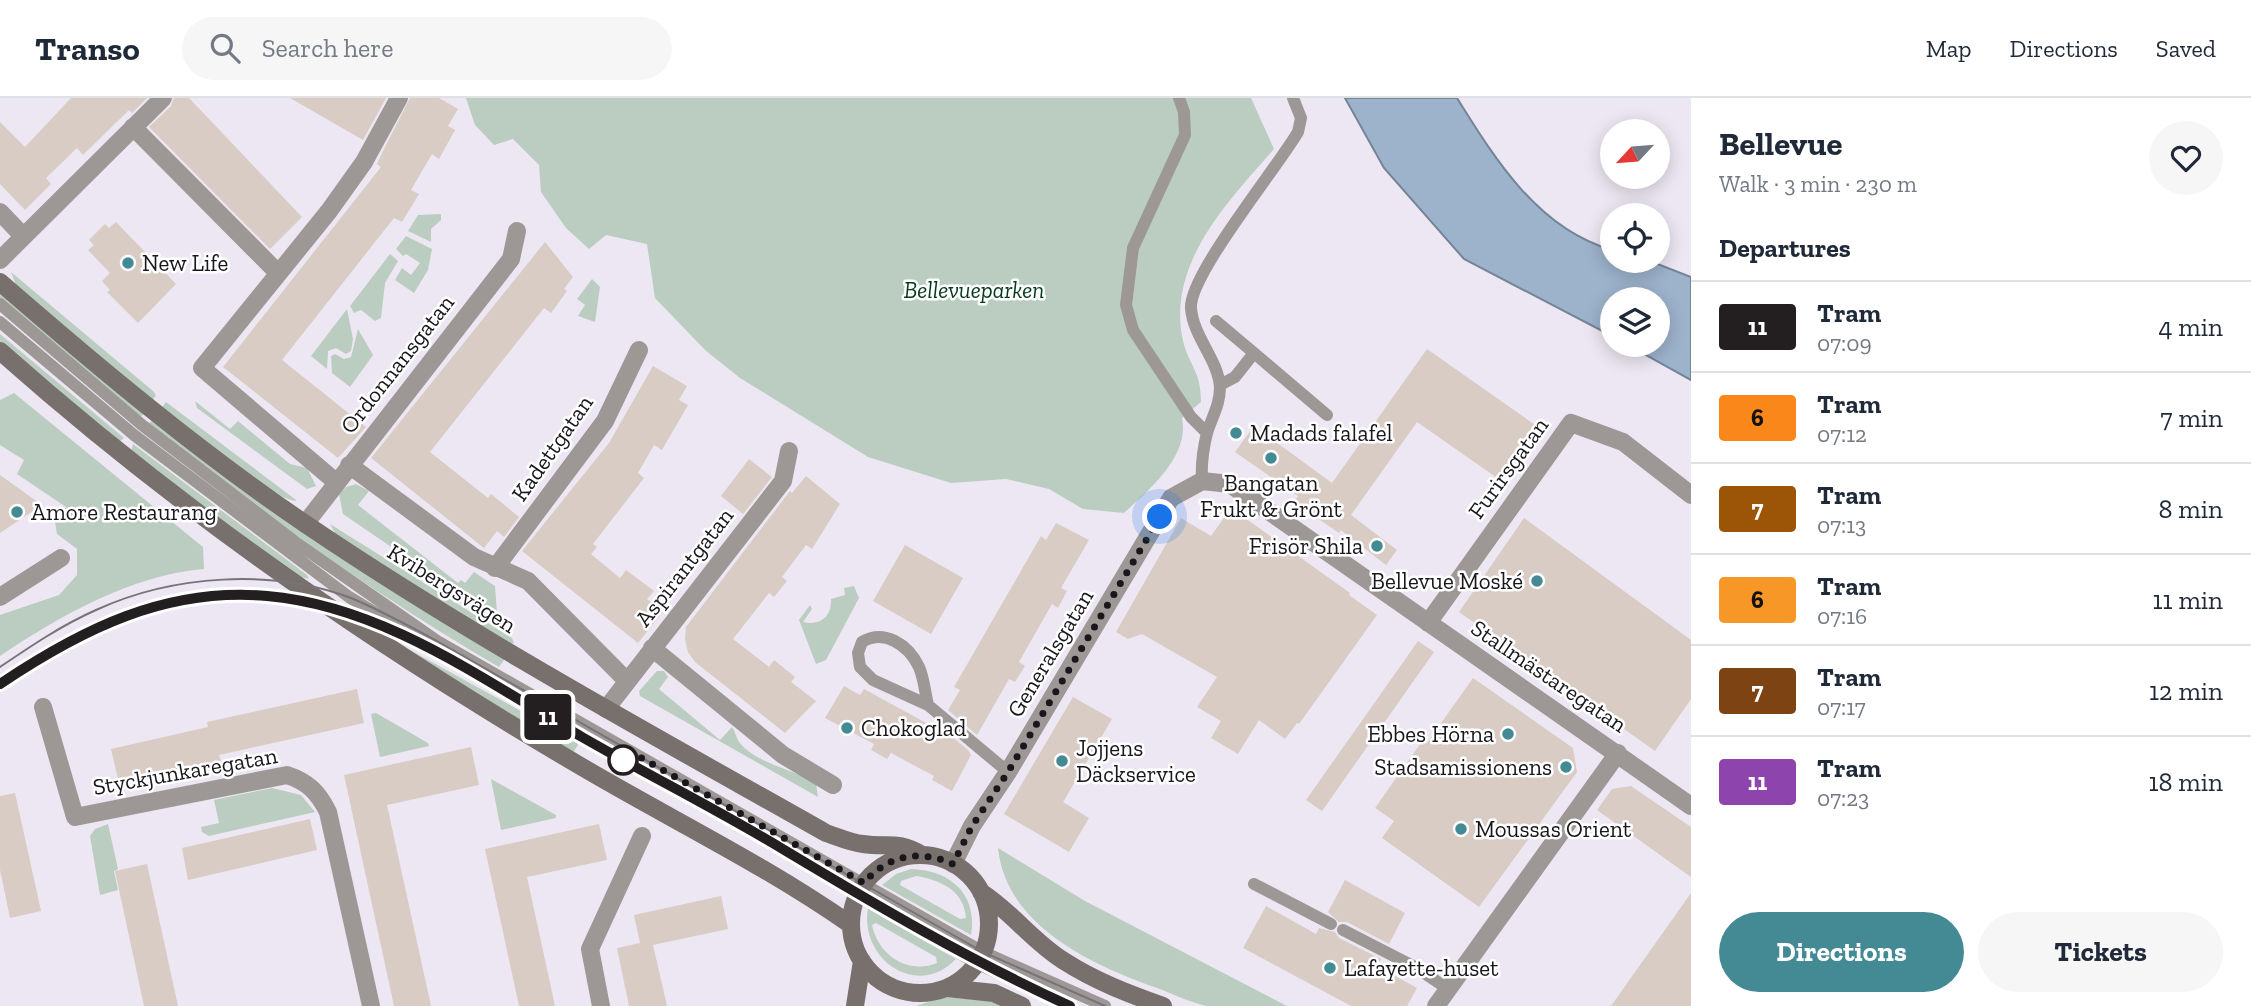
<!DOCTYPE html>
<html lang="en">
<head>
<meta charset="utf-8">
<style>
  body { margin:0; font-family:"Zilla Slab",serif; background:#f6f6f7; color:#1f2937; height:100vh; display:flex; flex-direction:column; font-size:26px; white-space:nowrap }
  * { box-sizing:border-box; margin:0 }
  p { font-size:23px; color:#747a83 }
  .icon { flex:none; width:38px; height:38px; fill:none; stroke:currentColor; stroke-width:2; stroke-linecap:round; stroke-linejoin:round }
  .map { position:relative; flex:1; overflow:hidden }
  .sheet { display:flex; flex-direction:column; background:#fff; width:560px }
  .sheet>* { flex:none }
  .badge { padding:0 14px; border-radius:5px; font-size:24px; line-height:46px }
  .needle { width:46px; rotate:244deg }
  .buttons { position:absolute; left:1600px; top:21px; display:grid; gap:14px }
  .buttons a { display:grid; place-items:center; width:70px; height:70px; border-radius:50%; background:#fff; box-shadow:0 4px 18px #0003; font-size:35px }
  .you { position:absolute; width:35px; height:35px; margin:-18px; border:5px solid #fff; border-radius:50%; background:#1a73e8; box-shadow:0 0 0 10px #1a73e833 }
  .map>.badge { position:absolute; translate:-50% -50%; box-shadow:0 0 0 4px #fff }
  h2 { padding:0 28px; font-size:26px; line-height:63px }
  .round { display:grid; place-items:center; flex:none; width:74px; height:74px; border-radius:37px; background:#f6f6f7 }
  .head { display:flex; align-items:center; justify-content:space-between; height:119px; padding:0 28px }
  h1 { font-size:33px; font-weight:700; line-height:52px }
  .cta { display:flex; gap:14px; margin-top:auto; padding:14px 28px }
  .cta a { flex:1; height:80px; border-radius:42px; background:#448a94; color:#fff; font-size:28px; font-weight:700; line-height:80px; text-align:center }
  .cta a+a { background:#f6f6f7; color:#1f2937 }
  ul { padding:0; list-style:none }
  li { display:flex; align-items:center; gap:21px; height:91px; padding:0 28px; border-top:2px solid #e0e1e3 }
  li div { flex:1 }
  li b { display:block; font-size:26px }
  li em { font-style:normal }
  li .badge { min-width:77px; font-weight:700; text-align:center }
  header { display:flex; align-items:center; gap:42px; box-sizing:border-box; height:98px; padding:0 35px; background:#fff; border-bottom:2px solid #e0e1e3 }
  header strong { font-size:33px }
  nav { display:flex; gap:38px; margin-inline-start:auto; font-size:24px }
  .search { width:490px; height:63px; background:#f6f6f7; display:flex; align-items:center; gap:18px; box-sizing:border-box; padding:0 24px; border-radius:38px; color:#747a83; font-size:26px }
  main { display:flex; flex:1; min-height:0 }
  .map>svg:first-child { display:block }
  .green { fill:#bbcdc0; fill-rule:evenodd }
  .water { fill:#9db3cc; stroke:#758497; stroke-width:2 }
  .building { fill:#d8ccc4 }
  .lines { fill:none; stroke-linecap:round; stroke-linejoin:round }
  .lane { stroke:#9d9895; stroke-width:12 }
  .street { stroke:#9d9895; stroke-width:18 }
  .secondary { stroke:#78706c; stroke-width:18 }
  .tram { stroke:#77737b; stroke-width:2 }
  .line-casing { stroke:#fff; stroke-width:16 }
  .line { stroke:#231f20; stroke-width:10 }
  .walk { stroke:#19171b; stroke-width:7; stroke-dasharray:0 12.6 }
  .poi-dot { fill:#448a94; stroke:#fff; stroke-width:2.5 }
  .stop-dot { fill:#fff; stroke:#231f20; stroke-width:3.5 }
  .labels { text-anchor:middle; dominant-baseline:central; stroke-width:5; stroke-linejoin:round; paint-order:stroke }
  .poi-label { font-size:23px; fill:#19171b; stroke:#fff; text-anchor:start }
  .park-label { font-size:23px; font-style:italic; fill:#05391d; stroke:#fff }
  .street-label { font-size:23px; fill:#19171b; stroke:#fff }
</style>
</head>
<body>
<header>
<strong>Transo</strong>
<div class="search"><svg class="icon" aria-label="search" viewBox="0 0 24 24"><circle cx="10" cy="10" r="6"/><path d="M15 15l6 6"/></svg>Search here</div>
<nav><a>Map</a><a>Directions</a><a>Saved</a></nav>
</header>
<main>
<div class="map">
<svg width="1691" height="908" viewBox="0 0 1691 908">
  <rect width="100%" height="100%" fill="#ede7f3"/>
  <path class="green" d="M466,0H1251L1274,51C1228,104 1166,166 1183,243C1189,268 1201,272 1201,304L1182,320C1190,358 1149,392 1124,415L1083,411L1049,391L1006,381L951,385L868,359L740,280L705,252L655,200L647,146L606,137L589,151L566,130L541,94L539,67L513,41L494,47L475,27Z
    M441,116V122L431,131V144L408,133L418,117Z
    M406,138L432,151L428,172L414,195L395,182L402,170L411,177L420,165L406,156L403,158L396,151Z
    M390,156L398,163L385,185L381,220L375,223L361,212L354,215L350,208Z
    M11,174L153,293L156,297L153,302L16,187Z
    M592,181L600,189L595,224L578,218L585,207L577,201Z
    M0,192L145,314L141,319L0,202Z
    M347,211L353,241L351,253L346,256L336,250L328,253L327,271L311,258Z
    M358,231L373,257L350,289L332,275L331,258L335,256L344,261L351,259Z
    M0,236L124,340L119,344L0,245Z
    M14,295L203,449L204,471C132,477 59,518 0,558V517L59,497L77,477V451L57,436L55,424L66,409L17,376L24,362L0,347V302Z
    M195,303L230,331L238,323L290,366L307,370L316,388L307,391L197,310Z
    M166,304L296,402V403C270,401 187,328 162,309Z
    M154,321L506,559L499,569C377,498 260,414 148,326Z
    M133,346L307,477L309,481L298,478L131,354Z
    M356,386L369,393L358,407L458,485L461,482L465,485L474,474L495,488L497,515L425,472L343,416L339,396L346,389Z
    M330,426L512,540L514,545L510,546L338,440Z
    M854,488L859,500L826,562L816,566L799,522L810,507L812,511L803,524C820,528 832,519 831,501L845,497L844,490Z
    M388,540L579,645L573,655Z
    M657,573H664L668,579L659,591L720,642L732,629C735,633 736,639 739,644C758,667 793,670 816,686L818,699L640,598L639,593Z
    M376,615L428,645L429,648L380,659L371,616Z
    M491,681L556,717V720L501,732Z
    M272,690L301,697L315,714L209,738L202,734L201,729L219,725L214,702Z
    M108,726L118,771L114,773L118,792L100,797L90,738L95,731Z
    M998,750L1085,803L1287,908C1262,908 1232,908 1207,908C1191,905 1173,896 1157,890C1092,867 1006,828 998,750Z
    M911,771C950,772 978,796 971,837L882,787L896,776ZM916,778C940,782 964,792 966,820L960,821L900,787L901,783Z
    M868,810L956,861C917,902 859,861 868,810ZM876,825L936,859L937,865C908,877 878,857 872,827Z
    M944,899L991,903L1004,908H916Z"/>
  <path class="water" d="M1345,0H1457C1495,61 1538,131 1612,152V163H1650L1691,179V282L1628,247H1657V201H1612V238L1464,161L1384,70Z"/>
  <path class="building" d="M71,0H147L132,15L129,12L83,57L77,50L46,80L51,86L25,112L0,86V24L25,49Z
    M174,0H189L302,119L270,151L149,29L171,8Z
    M290,0H386L363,42Z
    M410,0H439L458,11L448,28L455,32L439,61L432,56L411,92L419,96L402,124L394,120L282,262L366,329L338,360L223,269L381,69L377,66L383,53Z
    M116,124L176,186L138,225L107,194L110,192L102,183L110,175L88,152L94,147L89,142L105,126L109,130Z
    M545,144L573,179L564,191L567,193L551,215L544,210L430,354L488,400L491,396L519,419L504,439L497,433L484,450L371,360Z
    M1427,251L1538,329L1500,382L1417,324L1351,417L1397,452L1386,467L1341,432L1339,435L1294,404L1298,398L1235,354L1254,328L1332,385Z
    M653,268L687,288L679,302L688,307L662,352L654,347L638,375L644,380L593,446L597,449L591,456L620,480L626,472L654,493L647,501L663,514L638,545L522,453L609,345Z
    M749,361L772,379L743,416L721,398Z
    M0,377L42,407L0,435Z
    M806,378L840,406L812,451L806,447L782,479L787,483L774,499L769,495L733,541L769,569L774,562L795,579L791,584L816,603L785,635L695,564L688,554L685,541L686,529L790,393L792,395Z
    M1231,410L1350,495L1349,497L1377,517L1299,626L1297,625L1285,641L1259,622L1238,656L1211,640L1221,623L1197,609L1217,579L1142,536L1128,541L1116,534L1181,420L1211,438Z
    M1524,420L1691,542V601L1655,653L1459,514Z
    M1056,425L1089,442L1061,490L1067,493L1058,510L1052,506L1019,564L1025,568L1015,584L1009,581L977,637L948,612L960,592L954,589L1041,438L1046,442Z
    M905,447L963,480L931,536L873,503Z
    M1418,543L1434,554L1322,713L1306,702Z
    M1473,580L1573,650L1577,674L1479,809L1382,740L1394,723L1375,710L1423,642L1427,645Z
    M844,588L860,597L864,591L937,631L939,628L968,652L971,657L952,693L932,682L934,678L891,655L887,661L871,652L874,646L825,620Z
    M357,591L364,625L219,657L221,663L119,685L111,651L208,629L207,624Z
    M1073,599L1112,621L1063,704L1089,720L1069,754L1004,716Z
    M471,649L479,687L387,707L431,908H394L344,677Z
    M1631,688L1691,729V779L1597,712L1612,691Z
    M15,695L41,813L10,820L0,772V698Z
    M310,721L317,752L188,782L182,750Z
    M599,726L607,762L527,779L555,908H519L485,751Z
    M147,766L178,908H144L115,773Z
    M1345,782L1405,815L1389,846L1347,824H1339L1328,814Z
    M1691,795V908H1611Z
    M721,798L728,831L653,847L667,908H629L617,850L640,845L634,817Z
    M1266,808L1316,836L1319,830L1335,834L1339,840L1381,861L1377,868L1417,890L1407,908H1351L1243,850Z"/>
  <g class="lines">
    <path class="lane" d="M1179,0L1184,14L1185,37L1133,150L1126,207L1133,232L1191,319L1207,335
      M0,206L142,327L298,446L437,543L983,854L1105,908
      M1216,223L1254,255
      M0,224L134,337L349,499L589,644L781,749L976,865L1070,908
      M1220,287L1235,279L1254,255L1327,317
      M1202,383C1201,366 1203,351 1207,335C1212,319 1220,307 1220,289C1218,261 1193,239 1191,210C1189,177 1277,70 1298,34L1301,20L1293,0
      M928,607C925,595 924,580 919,569C908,546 884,531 862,544L858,555L860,569L873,582L928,607L1008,674
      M1254,786L1331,826
      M1343,832L1417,870L1448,891"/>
    <path class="street" d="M133,29L278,175
      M0,114L22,137
      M0,162L163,0
      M349,367L474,459L528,483L626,582
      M336,384L202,270L329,113L364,64L399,0
      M305,426L511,161L517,133
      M495,470L605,323L639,252
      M0,499L61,460
      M1428,525L1571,325L1623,344L1691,397
      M652,550L783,657L833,687
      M43,609L75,719L287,677C308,684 318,694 328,714L371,908
      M606,611L783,383L789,353
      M953,766L972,728L1008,674L1171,400L1202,383L1230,386L1691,708
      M601,908L590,851L642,738
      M1436,908L1618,655"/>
    <path class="secondary" d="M0,184C98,269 199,354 307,427C474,540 651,636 826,735C838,739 851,745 863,746C888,750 897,742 922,757
      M0,253C174,408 376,548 577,666C668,720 764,766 851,827
      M851 826a69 69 0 1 1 138 0a69 69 0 1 1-138 0Z
      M981,794C1012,814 1033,844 1064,863C1095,883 1129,896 1163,908
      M947,890L994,895L1022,908
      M855,908L862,863"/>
    <path class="tram" d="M0,569C31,548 62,527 96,512C172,477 272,470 351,500C380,512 409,528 437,543L983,854L1105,908
      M0,586C39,560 77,535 121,518C226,477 339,501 435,553
      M788,754L976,865L1070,908"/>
  </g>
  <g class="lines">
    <g class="line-casing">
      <path id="line" d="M0,586C82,531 166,489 267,498C384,508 483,582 582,639C648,677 716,711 781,750C876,807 969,862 1070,908"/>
    </g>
    <use href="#line" class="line"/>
    <path class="walk" d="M623,662L629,653L864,785C887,757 920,751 953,766L972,728L1008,674L1160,419"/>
  </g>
  <g class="poi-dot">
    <circle cx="128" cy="165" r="7"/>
    <circle cx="1236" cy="335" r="7"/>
    <circle cx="1271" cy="360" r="7"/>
    <circle cx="17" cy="414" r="7"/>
    <circle cx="1377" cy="448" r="7"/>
    <circle cx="1537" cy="483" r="7"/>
    <circle cx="847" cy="630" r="7"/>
    <circle cx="1508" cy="636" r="7"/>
    <circle cx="1062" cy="663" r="7"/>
    <circle cx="1566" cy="669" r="7"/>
    <circle cx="1461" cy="731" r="7"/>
    <circle cx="1330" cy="870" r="7"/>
  </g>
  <circle class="stop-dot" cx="623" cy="662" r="14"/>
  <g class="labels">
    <g class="poi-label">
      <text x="142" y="165">New Life</text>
      <text x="1250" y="335">Madads falafel</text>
      <text x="1271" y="385" text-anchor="middle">Bangatan<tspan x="1271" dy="26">Frukt &amp; Grönt</tspan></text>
      <text x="31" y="414">Amore Restaurang</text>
      <text x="1363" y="448" text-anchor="end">Frisör Shila</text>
      <text x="1523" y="483" text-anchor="end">Bellevue Moské</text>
      <text x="861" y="630">Chokoglad</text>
      <text x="1494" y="636" text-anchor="end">Ebbes Hörna</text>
      <text x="1076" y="650">Jojjens<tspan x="1076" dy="26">Däckservice</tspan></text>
      <text x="1552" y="669" text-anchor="end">Stadsamissionens</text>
      <text x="1475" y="731">Moussas Orient</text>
      <text x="1344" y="870">Lafayette-huset</text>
    </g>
    <g class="park-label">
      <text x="974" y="192">Bellevueparken</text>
    </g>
    <g class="street-label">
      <text transform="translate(397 266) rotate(-52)">Ordonnansgatan</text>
      <text transform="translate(552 350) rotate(-55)">Kadettgatan</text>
      <text transform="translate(1508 370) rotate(-54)">Furirsgatan</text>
      <text transform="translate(684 469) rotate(-52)">Aspirantgatan</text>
      <text transform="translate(452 490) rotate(32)">Kvibergsvägen</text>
      <text transform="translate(1050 555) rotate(-59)">Generalsgatan</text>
      <text transform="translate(1549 578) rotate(34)">Stallmästaregatan</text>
      <text transform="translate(185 673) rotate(-10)">Styckjunkaregatan</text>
    </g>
  </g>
</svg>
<div class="buttons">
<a><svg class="needle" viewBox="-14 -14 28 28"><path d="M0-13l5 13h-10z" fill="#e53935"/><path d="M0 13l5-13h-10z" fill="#747a83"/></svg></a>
<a><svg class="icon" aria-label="locate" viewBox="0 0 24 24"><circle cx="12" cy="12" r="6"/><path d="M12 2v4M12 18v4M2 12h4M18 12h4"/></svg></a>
<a><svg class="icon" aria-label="layers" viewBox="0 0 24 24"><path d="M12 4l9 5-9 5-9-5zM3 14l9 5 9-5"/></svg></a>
</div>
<div class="you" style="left:1160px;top:419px"></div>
<b class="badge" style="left:548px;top:619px;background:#231f20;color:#fff">11</b>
</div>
<section class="sheet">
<div class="head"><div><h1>Bellevue</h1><p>Walk · 3 min · 230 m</p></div><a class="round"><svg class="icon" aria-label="heart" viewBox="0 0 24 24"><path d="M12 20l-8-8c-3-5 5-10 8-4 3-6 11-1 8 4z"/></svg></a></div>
<h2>Departures</h2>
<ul>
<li><span class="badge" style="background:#231f20;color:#fff">11</span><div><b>Tram</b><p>07:09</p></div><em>4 min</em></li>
<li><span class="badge" style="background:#fa8719;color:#111">6</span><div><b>Tram</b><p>07:12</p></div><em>7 min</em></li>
<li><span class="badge" style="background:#9c5506;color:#fff">7</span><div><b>Tram</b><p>07:13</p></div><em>8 min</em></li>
<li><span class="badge" style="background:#f79727;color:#111">6</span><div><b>Tram</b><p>07:16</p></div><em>11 min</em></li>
<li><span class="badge" style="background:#7d4313;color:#fff">7</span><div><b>Tram</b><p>07:17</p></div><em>12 min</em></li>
<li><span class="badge" style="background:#8e44ad;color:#fff">11</span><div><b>Tram</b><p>07:23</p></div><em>18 min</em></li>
</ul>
<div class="cta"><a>Directions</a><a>Tickets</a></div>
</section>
</main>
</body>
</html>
